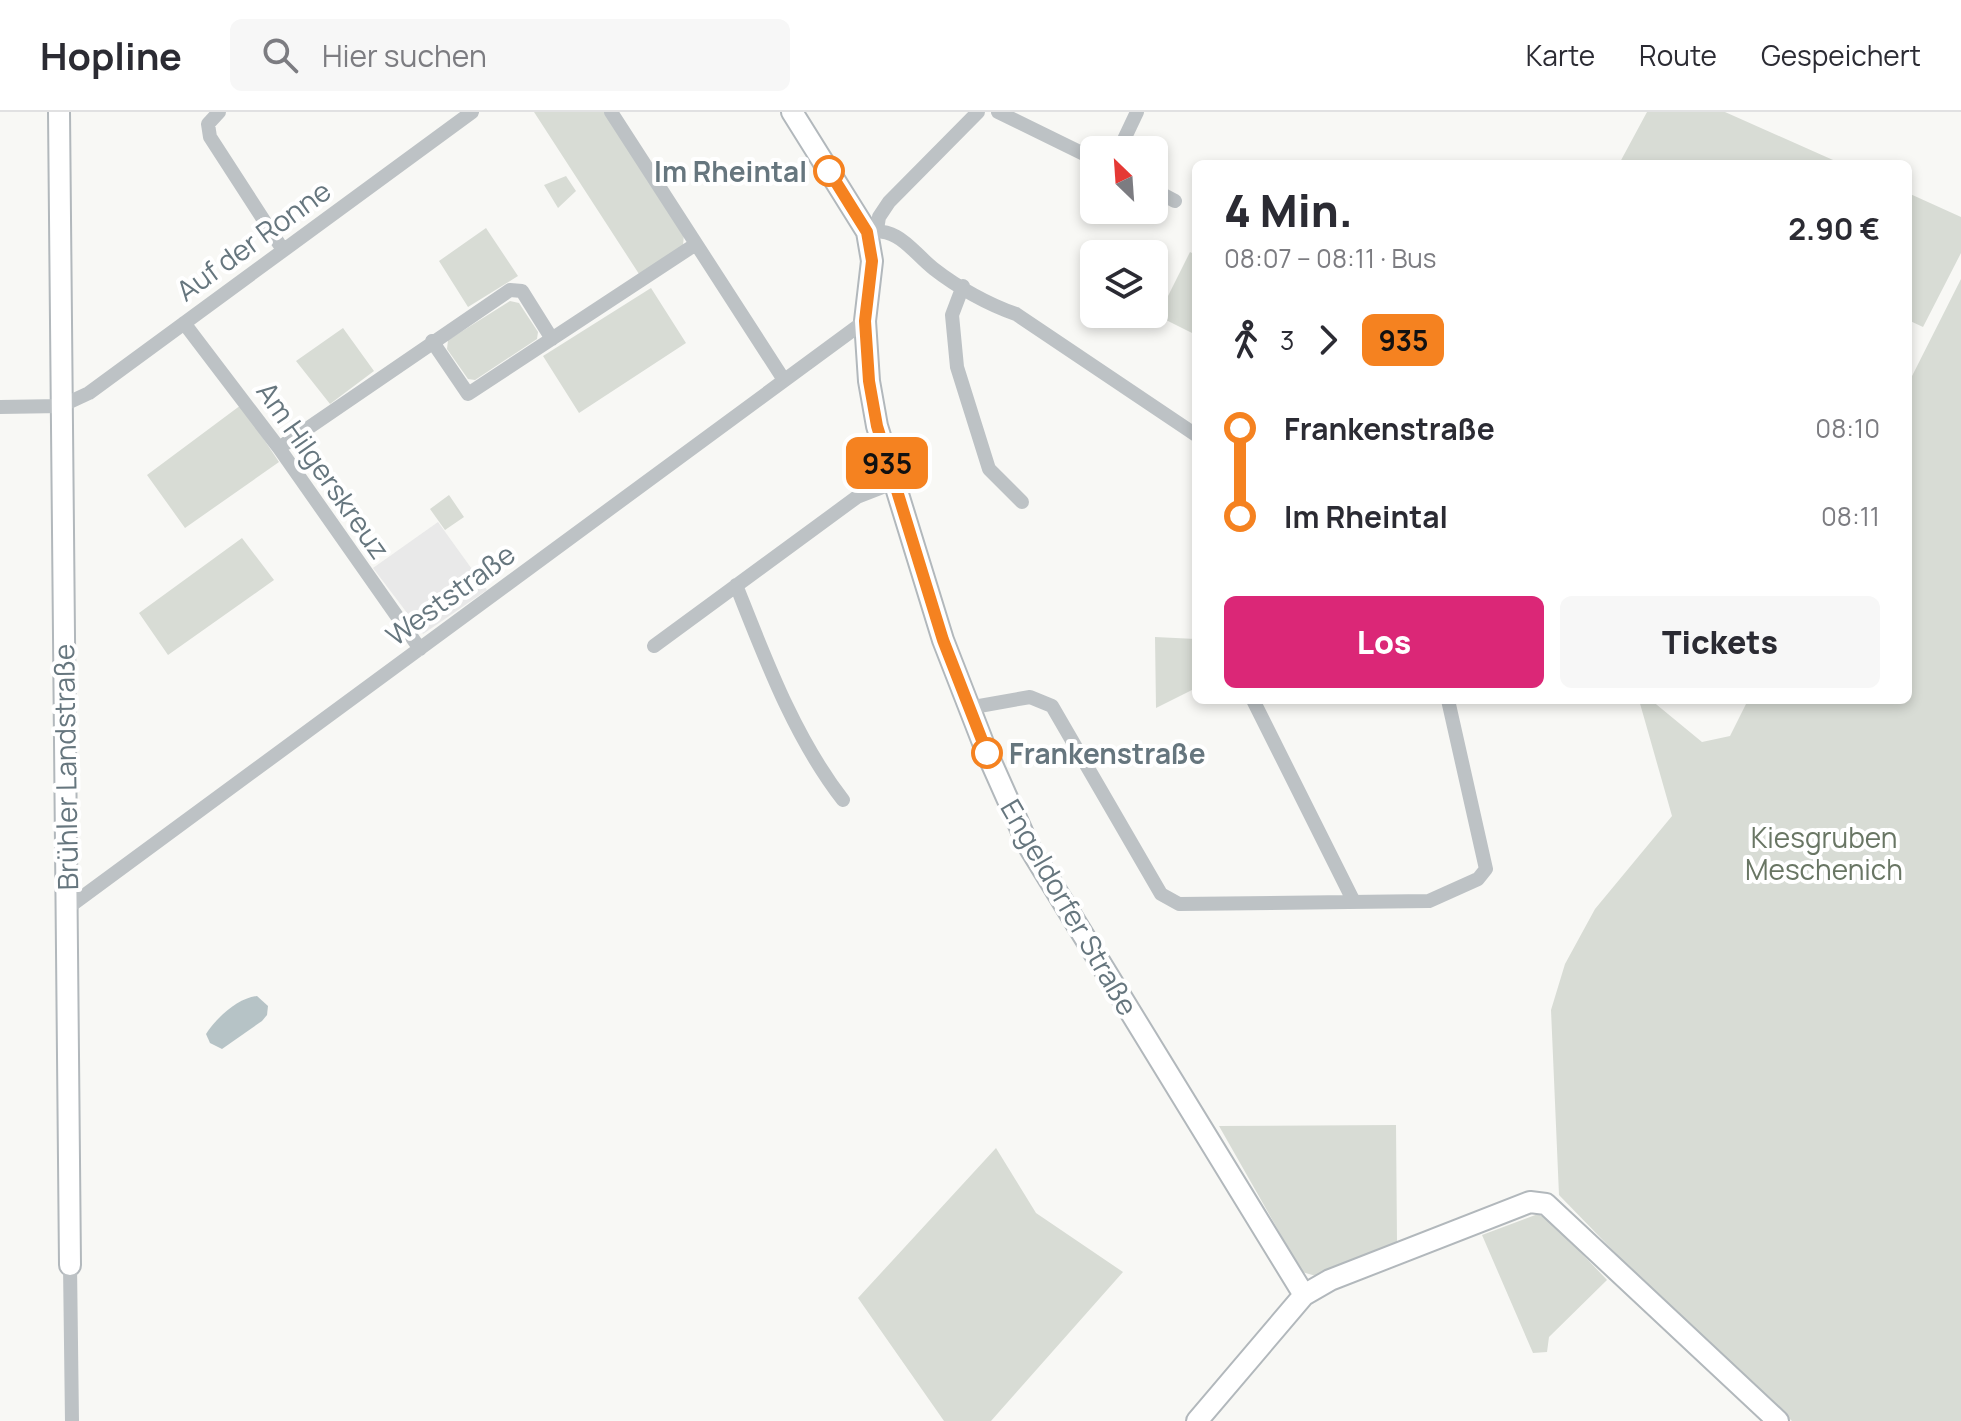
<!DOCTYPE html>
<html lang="de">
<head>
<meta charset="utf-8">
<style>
  body { margin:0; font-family:Manrope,sans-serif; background:#f7f7f7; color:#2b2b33; height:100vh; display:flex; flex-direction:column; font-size:30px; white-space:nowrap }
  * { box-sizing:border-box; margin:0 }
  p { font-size:26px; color:#7c7c81 }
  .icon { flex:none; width:44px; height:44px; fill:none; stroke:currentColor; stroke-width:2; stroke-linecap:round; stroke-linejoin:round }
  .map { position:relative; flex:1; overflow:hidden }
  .panel { position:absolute; left:1192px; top:48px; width:720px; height:544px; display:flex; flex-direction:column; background:#fff; border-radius:12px; box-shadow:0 4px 12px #0003 }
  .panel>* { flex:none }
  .badge { padding:0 16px; border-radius:12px; font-size:28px; line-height:52px }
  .needle { width:52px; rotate:335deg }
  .tools { position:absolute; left:1080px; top:24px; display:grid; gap:16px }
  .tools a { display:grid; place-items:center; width:88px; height:88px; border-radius:12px; background:#fff; box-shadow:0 4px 12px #0003; font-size:40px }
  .map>.badge { position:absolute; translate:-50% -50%; box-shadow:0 0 0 4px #fff }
  .legs { display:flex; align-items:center; gap:12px; height:88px; padding:0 32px; font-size:26px }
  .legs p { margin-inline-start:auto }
  .headline { display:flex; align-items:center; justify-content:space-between; height:136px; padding:0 32px }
  h1 { font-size:44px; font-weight:800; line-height:60px }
  .action { display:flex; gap:16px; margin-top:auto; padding:16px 32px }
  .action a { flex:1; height:92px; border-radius:12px; background:#db2777; color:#fff; font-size:32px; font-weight:800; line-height:92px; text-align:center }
  .action a+a { background:#f7f7f7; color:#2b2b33 }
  ul { padding:0 32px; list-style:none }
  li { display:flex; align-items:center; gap:28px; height:88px; font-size:30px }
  li i { display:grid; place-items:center; width:12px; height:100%; margin:0 10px; background:currentColor }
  li i::after { content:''; width:20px; height:20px; margin:-10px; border:6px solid; border-radius:50%; background:#fff }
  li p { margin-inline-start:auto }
  li:first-child i { background:linear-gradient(#0000 50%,currentColor 0) }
  li:last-child i { background:linear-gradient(currentColor 50%,#0000 0) }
  header { display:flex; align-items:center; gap:48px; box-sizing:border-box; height:112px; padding:0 40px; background:#fff; border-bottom:2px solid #e1e1e2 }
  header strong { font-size:38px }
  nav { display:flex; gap:44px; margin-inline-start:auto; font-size:28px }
  .search { width:560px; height:72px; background:#f7f7f7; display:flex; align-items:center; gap:20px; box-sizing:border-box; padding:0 28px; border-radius:12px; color:#7c7c81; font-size:30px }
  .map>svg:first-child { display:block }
  .built { fill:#e9e9e9 }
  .green { fill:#d8dcd5 }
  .water { fill:#b6c3c6 }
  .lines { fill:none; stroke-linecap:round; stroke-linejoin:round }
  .secondary-casing { stroke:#b2b8bc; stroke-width:24 }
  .street { stroke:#bdc2c5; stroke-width:14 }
  .secondary { stroke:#fff; stroke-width:20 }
  .line-1-casing { stroke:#fff; stroke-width:18 }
  .line-1 { stroke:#f58220; stroke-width:12 }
  .stop-1-dot { fill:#fff; stroke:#f58220; stroke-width:4 }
  .labels { text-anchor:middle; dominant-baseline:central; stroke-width:8; stroke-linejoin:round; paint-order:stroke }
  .stop-label { font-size:28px; font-weight:bold; fill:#66767e; stroke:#fff; text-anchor:end }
  .street-label { font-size:28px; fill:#66767e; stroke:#fff }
  .park-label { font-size:28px; fill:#697664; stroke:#fff }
</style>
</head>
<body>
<header>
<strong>Hopline</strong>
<div class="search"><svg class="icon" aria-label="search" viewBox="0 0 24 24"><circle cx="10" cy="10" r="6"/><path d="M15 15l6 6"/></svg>Hier suchen</div>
<nav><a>Karte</a><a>Route</a><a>Gespeichert</a></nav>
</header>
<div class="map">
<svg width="1961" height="1309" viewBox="0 0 1961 1309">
  <rect width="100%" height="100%" fill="#f8f8f5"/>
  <path class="built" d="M438,410L487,478L423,522L373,456Z"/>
  <path class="green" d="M534,0H607L684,121L683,134L639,162Z
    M1647,0H1725L1842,52H1619Z
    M566,64L576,79L558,96L544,73Z
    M1908,81L1961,105V141L1923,215L1908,208Z
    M486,116L518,164L468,195L439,149Z
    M1190,140L1196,143V214L1192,221L1158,204Z
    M1961,167V1309H1792L1628,1154L1559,1083L1551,898L1565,852L1595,797L1672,704L1639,588H1651L1702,630L1730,624L1748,588H1908V272Z
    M651,176L686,231L579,301L543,244Z
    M510,189L519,191L538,220L537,227L475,268L468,267L447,237L448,228Z
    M343,216L374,259L330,292L296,249Z
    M241,293L279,350L185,416L147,363Z
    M449,383L464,405L445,418L430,397Z
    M242,426L274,468L168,543L139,501Z
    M1155,525L1196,527V576L1156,596Z
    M1396,1013L1397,1130L1316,1164L1302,1160L1219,1014Z
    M996,1036L1036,1101L1123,1160L991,1309H944L858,1186Z
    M1538,1102L1550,1108L1607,1168L1549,1225L1547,1240L1533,1241L1482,1123Z"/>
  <path class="water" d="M257,884L268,894L267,903L262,909L222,937L210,931L206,922C216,906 238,886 257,884Z"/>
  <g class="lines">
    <g class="secondary-casing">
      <path id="secondary" d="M59,0L70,1153
        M792,0L867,120L872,149L865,209L869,269L877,314L943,528L987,641L1028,733L1304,1183
        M1197,1309L1304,1183L1330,1168L1530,1090L1546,1092L1778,1309"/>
    </g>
    <path class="street" d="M219,0L208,12L210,25L283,138
      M611,0L784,268
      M998,0L1094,47
      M1119,38L1137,0
      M1154,78L1175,89
      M877,118L879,105L889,90L978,0
      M867,120C900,115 911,139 934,157C957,175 989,193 1016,202L1196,323
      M963,174L952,203L957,255L989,357L1022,390
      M184,211L279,336L420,537
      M432,229L468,282L696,132
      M0,295L61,294L89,281L472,0
      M279,336L510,178L522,179L552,227
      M736,473C765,546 794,625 843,688
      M654,534L857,385L893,371
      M1253,588L1353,788
      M968,596L1030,585L1052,594L1161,782L1179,792L1429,789L1478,767L1486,757L1448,588
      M66,797L865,209
      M70,1153L72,1309"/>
    <use href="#secondary" class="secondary"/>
  </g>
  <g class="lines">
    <g class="line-1-casing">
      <path id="line-1" d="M829,59L867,120L872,149L865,209L869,269L877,314L943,528L987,641"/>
    </g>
    <use href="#line-1" class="line-1"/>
  </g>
  <g class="stop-1-dot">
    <circle cx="829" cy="59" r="14"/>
    <circle cx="987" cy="641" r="14"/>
  </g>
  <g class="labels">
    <g class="stop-label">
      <text x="807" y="59">Im Rheintal</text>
      <text x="1009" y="641" text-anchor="start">Frankenstraße</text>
    </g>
    <g class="street-label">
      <text transform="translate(253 128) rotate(-36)">Auf der Ronne</text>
      <text transform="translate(324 358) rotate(55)">Am Hilgerskreuz</text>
      <text transform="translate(450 482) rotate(-36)">Weststraße</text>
      <text transform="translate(65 655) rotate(-91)">Brühler Landstraße</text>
      <text transform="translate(1070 795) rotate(60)">Engeldorfer Straße</text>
    </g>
    <g class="park-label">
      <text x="1824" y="725">Kiesgruben<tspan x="1824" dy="32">Meschenich</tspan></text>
    </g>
  </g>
</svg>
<div class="tools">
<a><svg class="needle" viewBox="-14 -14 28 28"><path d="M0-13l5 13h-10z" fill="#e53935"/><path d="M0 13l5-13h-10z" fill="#7c7c81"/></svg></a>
<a><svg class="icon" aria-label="layers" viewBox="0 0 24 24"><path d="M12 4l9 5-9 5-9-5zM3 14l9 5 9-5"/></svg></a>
</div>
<b class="badge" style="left:887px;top:351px;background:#f58220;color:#111">935</b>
<section class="panel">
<div class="headline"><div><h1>4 Min.</h1><p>08:07 – 08:11 · Bus</p></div><b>2.90 €</b></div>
<div class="legs"><svg class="icon" aria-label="walk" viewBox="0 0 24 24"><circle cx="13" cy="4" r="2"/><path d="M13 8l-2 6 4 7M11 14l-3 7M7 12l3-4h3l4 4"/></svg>3<svg class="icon" aria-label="forward" viewBox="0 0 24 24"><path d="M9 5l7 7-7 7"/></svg><b class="badge" style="background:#f58220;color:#111">935</b></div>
<ul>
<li><i style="color:#f58220"></i><b>Frankenstraße</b><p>08:10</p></li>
<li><i style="color:#f58220"></i><b>Im Rheintal</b><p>08:11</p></li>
</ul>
<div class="action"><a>Los</a><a>Tickets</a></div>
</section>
</div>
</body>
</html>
